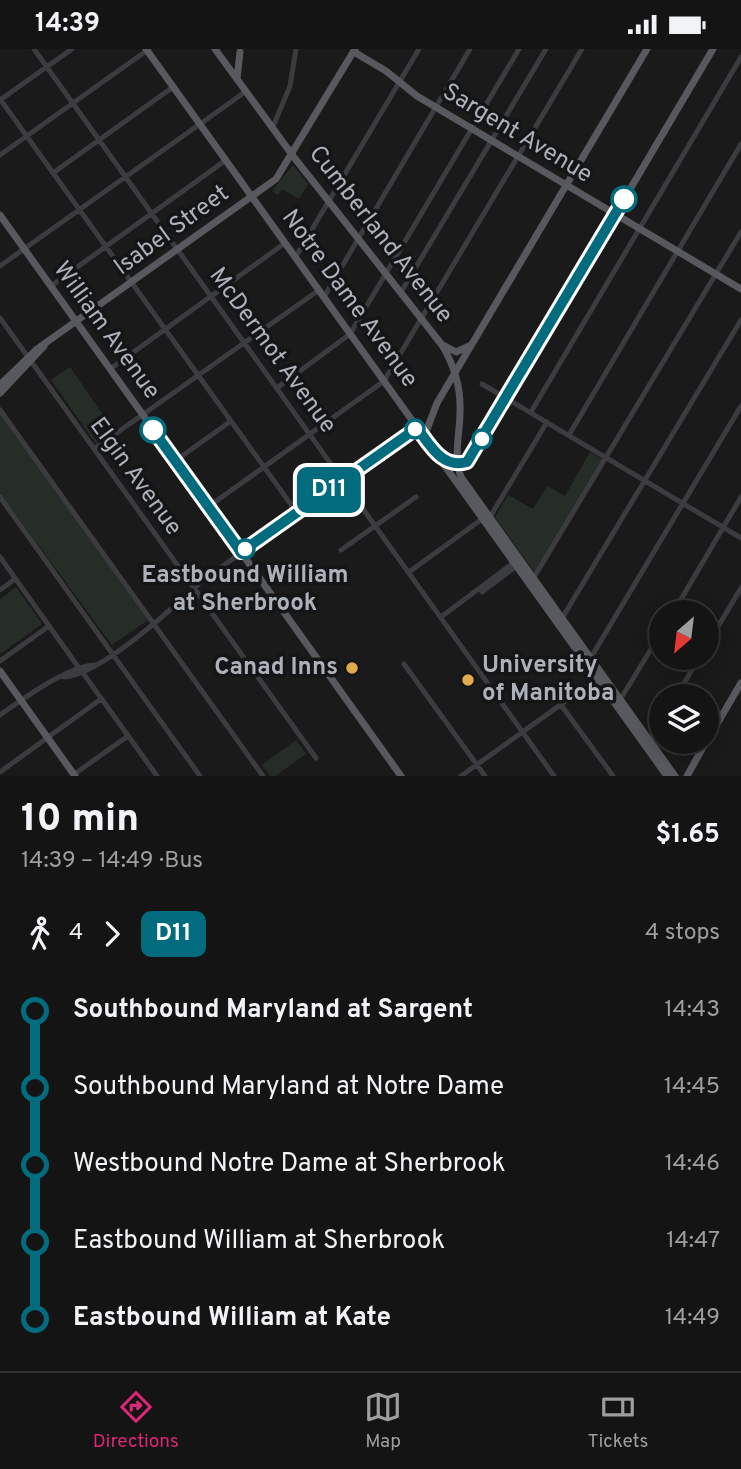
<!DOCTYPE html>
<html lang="en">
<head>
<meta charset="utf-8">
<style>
  body { margin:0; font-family:Overpass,sans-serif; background:#212122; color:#f1f3f6; height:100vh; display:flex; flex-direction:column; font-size:26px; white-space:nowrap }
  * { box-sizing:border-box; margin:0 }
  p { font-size:23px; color:#9d9ea0 }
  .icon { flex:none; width:38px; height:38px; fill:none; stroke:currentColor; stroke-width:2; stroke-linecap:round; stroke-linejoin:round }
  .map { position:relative; height:727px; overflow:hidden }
  .side { display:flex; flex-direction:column; background:#141414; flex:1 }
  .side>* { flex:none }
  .badge { padding:0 14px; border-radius:10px; font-size:24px; line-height:46px }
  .needle { width:46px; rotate:208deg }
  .controls { position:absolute; left:649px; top:551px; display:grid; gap:14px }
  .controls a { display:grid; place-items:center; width:70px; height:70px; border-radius:50%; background:#141414; box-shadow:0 4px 18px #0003,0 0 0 2px #333334; font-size:35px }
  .map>.badge { position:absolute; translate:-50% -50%; box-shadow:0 0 0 4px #fff }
  .legs { display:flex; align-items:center; gap:10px; height:77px; padding:0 21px; font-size:23px }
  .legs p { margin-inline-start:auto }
  .summary { display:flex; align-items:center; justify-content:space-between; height:119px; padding:0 21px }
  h1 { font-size:38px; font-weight:800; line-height:52px }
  ul { padding:0 21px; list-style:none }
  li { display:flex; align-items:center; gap:24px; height:77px; font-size:26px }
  li i { display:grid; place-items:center; width:10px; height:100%; margin:0 9px; background:currentColor }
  li i::after { content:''; width:18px; height:18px; margin:-9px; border:5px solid; border-radius:50%; background:#141414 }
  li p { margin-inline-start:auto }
  li:first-child i { background:linear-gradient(#0000 50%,currentColor 0) }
  li:last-child i { background:linear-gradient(currentColor 50%,#0000 0) }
  .status { display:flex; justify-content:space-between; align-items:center; height:49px; padding:0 35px; background:#141414; direction:ltr }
  .status svg { height:19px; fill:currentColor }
  .menu { display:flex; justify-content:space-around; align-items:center; height:98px; border-top:2px solid #333334; background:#141414; font-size:19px; color:#9d9ea0 }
  .menu a { display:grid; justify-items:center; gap:4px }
  .menu .selected { color:#db2777 }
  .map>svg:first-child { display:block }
  .green { fill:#262d27 }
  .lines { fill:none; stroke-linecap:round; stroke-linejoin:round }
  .minor { stroke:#3b3c40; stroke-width:5 }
  .major { stroke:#57595f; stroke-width:7 }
  .line-1-casing { stroke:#fff; stroke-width:16 }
  .line-1 { stroke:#026c7e; stroke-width:10 }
  .stop-1-dot { fill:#fff; stroke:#026c7e; stroke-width:3.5 }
  .poi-dot { fill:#e1ab4c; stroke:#141516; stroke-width:2.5 }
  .labels { text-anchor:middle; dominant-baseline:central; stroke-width:7; stroke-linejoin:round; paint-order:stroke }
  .street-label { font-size:24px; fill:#adb1ba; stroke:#141516 }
  .stop-label { font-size:24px; font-weight:bold; fill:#adb1ba; stroke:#141516 }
  .poi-label { font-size:24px; font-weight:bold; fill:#adb1ba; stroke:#141516; text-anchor:start }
</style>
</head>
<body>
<div class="status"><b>14:39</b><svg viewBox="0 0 49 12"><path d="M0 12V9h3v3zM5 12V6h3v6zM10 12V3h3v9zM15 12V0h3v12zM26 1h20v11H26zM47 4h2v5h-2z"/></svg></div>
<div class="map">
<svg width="741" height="727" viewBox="0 0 741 727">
  <rect width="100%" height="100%" fill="#1a1a1b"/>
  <path class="green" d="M293,116L308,135L299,150L282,140L278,146L272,142Z
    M70,318L114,382L96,395L51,331Z
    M0,364L148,571L112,596L0,444Z
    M590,403L603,411L535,524L495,468L508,446L533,460L547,437L565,447Z
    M16,538L42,575L0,605V550Z
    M296,691L306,705L275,727H270L262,716Z"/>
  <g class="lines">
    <path class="minor" d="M34,0L554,727
      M0,50L297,464
      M0,51L72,0
      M272,80L290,37L296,0
      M0,106L149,0
      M53,124L173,38
      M295,209L419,0
      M0,217L245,43
      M51,237L226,111
      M401,243L546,0
      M324,248L470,0
      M0,269L316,709
      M110,320L285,194
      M482,335L741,489
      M277,339L350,285L519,0
      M0,361L263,727
      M531,363L741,8
      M569,386L741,95
      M94,400L319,241
      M175,412L231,372
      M0,448L200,727
      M208,458L384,332L582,0
      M490,468L547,373
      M341,501L416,448
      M0,508L79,619
      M409,523L482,470
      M533,530L741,183
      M0,541L15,530
      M482,543L519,515
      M673,564L741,448
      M441,568L516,512
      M561,571L741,271
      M707,596L741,539
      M590,610L741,357
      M0,612L49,577
      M404,615L485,727
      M83,624L157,727
      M64,628C101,626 175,557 203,531L417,379
      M676,648L699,609
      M620,651L662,582
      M561,656L613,727
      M0,666C23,650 66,618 94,616
      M649,693L662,673
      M0,723L101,650
      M73,726L128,687
      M461,727L598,629"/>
    <path class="major" d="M146,0L667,727
      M215,0L293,107L442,296C454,316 461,339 460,363C460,385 453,407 461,428L675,727
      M354,3L386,22L417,47L741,240
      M237,30L240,3
      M0,166L401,727
      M443,296L456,303L469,297
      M0,336L37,300L276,130L355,0
      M0,344L44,297
      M424,388L437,354L647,0
      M438,406C448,414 461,420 471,409L713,0
      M0,622L75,727
      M707,692L741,634
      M687,727L706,693"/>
  </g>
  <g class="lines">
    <g class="line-1-casing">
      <path id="line-1" d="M153,381L241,503L417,379C430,396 442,420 467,413L624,150"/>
    </g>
    <use href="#line-1" class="line-1"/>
  </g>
  <g class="stop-1-dot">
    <circle cx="624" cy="150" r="12"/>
    <circle cx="415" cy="380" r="9"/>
    <circle cx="153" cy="381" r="12"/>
    <circle cx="482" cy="390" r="9"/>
    <circle cx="245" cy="500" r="9"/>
  </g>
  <g class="poi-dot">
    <circle cx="352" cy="619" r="7"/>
    <circle cx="468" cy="631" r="7"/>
  </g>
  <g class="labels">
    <g class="street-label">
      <text transform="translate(517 85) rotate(31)">Sargent Avenue</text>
      <text transform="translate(172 182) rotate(-36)">Isabel Street</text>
      <text transform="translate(380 186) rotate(52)">Cumberland Avenue</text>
      <text transform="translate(349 250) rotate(54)">Notre Dame Avenue</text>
      <text transform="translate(106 282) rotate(54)">William Avenue</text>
      <text transform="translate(272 302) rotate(54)">McDermot Avenue</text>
      <text transform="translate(135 428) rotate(54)">Elgin Avenue</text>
    </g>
    <g class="stop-label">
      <text x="245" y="527">Eastbound William<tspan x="245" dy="28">at Sherbrook</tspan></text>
    </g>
    <g class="poi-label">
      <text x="482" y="617">University<tspan x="482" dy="28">of Manitoba</tspan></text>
      <text x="338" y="619" text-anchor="end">Canad Inns</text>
    </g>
  </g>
</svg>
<div class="controls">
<a><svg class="needle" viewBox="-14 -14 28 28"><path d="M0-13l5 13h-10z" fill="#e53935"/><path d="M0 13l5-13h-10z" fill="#9d9ea0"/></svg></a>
<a><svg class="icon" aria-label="layers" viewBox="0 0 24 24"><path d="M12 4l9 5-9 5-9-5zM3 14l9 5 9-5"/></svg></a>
</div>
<b class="badge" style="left:329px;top:441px;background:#026c7e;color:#fff">D11</b>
</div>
<section class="side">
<div class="summary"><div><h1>10 min</h1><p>14:39 – 14:49 · Bus</p></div><b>$1.65</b></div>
<div class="legs"><svg class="icon" aria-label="walk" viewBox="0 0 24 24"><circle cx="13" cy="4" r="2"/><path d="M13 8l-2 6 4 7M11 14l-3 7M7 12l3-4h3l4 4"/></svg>4<svg class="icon" aria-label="forward" viewBox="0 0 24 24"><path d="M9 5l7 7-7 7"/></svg><b class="badge" style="background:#026c7e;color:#fff">D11</b><p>4 stops</p></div>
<ul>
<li><i style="color:#026c7e"></i><b>Southbound Maryland at Sargent</b><p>14:43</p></li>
<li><i style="color:#026c7e"></i><span>Southbound Maryland at Notre Dame</span><p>14:45</p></li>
<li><i style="color:#026c7e"></i><span>Westbound Notre Dame at Sherbrook</span><p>14:46</p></li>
<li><i style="color:#026c7e"></i><span>Eastbound William at Sherbrook</span><p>14:47</p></li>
<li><i style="color:#026c7e"></i><b>Eastbound William at Kate</b><p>14:49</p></li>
</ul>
</section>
<nav class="menu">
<a class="selected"><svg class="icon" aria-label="directions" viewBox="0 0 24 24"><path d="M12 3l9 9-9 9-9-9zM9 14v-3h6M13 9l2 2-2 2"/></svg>Directions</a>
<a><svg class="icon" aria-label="map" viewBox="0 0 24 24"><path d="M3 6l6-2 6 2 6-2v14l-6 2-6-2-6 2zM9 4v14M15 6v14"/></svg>Map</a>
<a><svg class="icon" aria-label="tickets" viewBox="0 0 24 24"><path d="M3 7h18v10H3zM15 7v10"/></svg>Tickets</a>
</nav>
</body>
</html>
